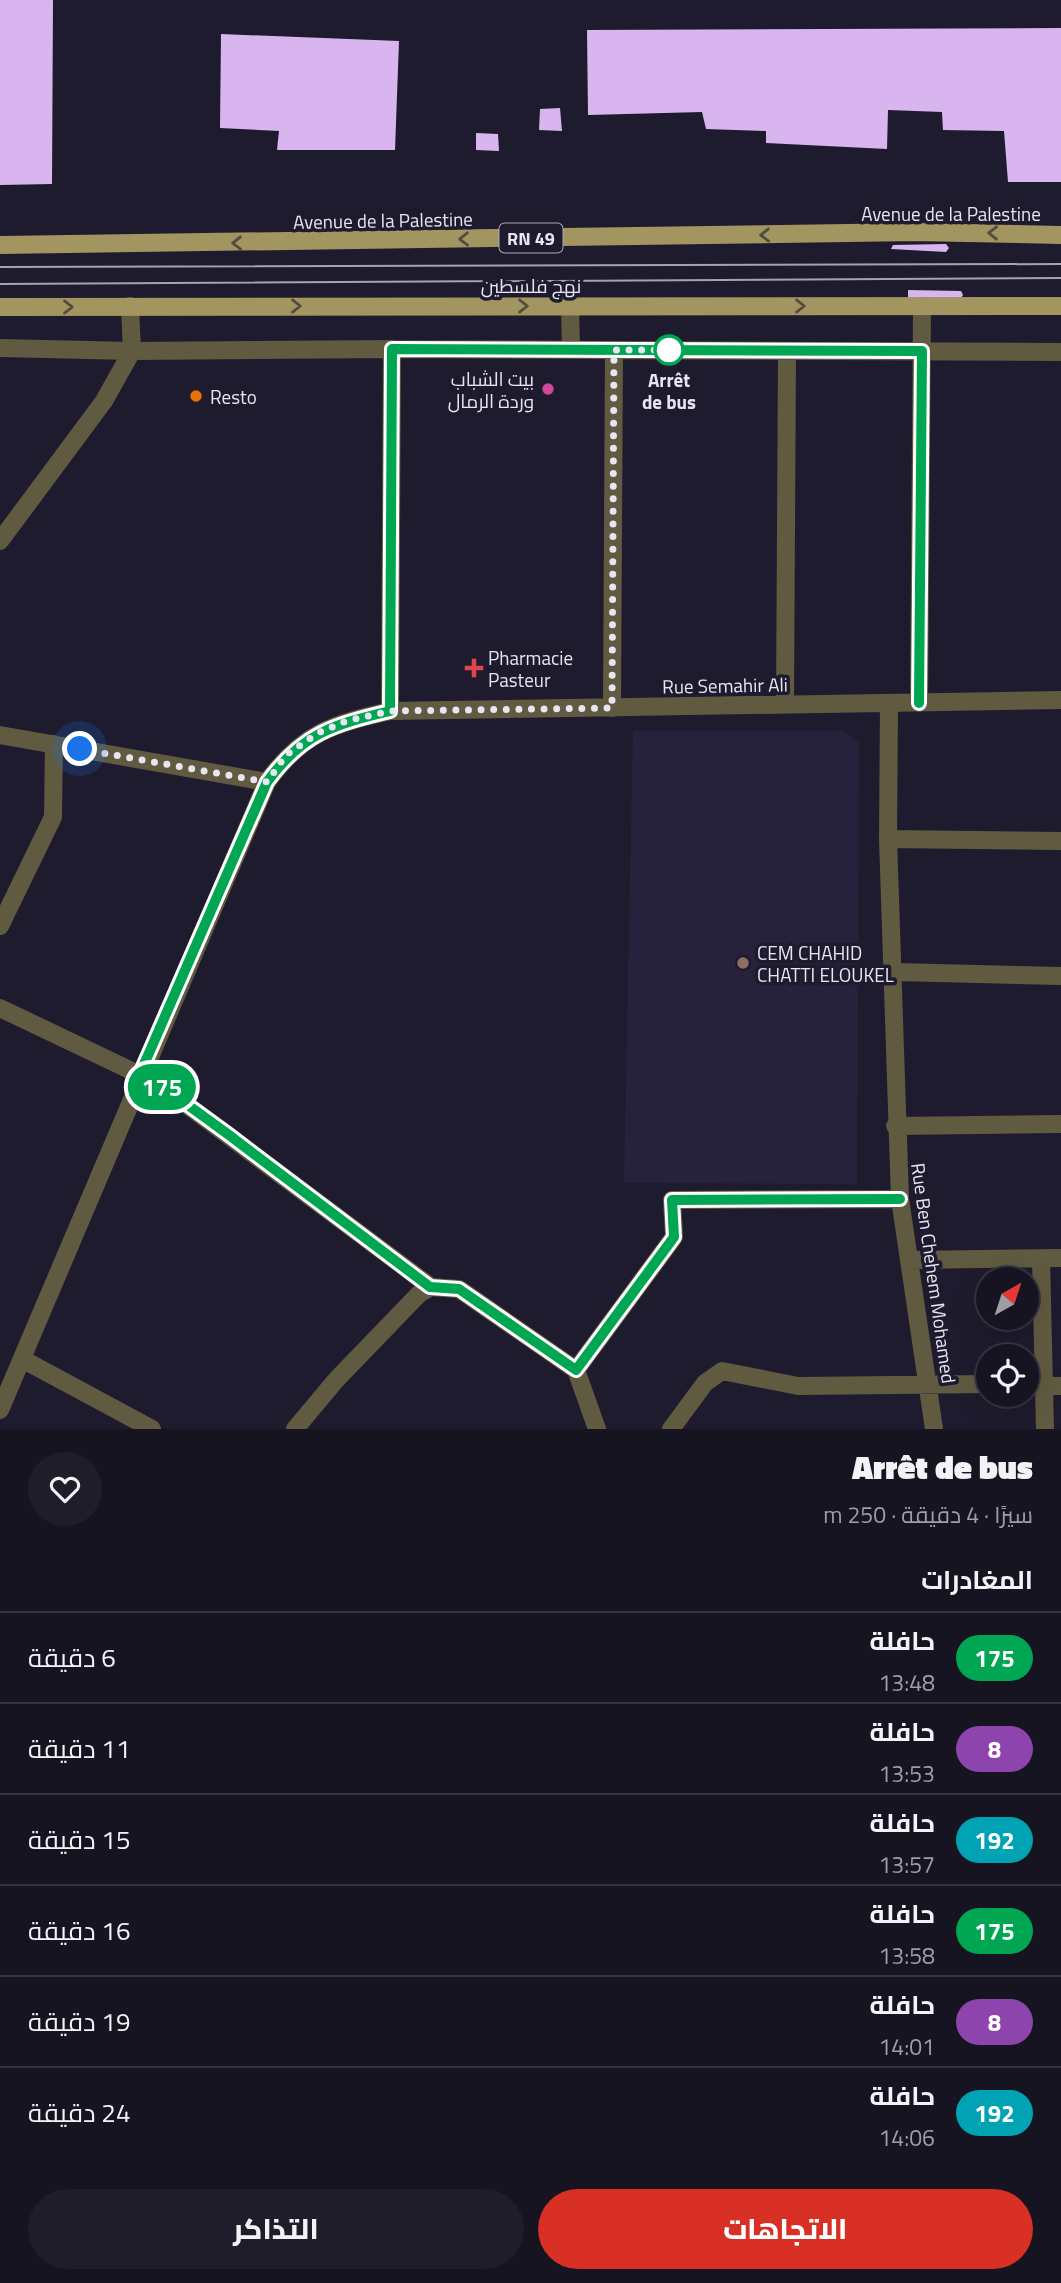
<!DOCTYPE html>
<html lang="ar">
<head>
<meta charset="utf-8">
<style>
  body { margin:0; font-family:"Titillium Web",Cairo,sans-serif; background:#201d2a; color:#f1f3f6; direction:rtl; height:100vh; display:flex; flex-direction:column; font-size:26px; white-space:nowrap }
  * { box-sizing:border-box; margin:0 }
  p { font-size:23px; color:#9e9ea5 }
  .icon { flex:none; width:38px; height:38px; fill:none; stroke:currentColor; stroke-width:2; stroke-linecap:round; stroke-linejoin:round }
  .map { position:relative; height:1429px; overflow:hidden; direction:ltr }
  .sheet { display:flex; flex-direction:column; background:#171422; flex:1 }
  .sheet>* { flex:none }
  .badge { padding:0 14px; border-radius:23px; font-size:24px; line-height:46px }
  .needle { width:46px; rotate:39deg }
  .buttons { position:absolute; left:976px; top:1267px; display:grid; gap:14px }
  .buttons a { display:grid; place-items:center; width:63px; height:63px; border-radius:50%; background:#171422; box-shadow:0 7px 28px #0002,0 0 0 2px #363340; font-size:35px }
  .you { position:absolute; width:35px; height:35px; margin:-18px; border:5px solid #fff; border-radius:50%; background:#1a73e8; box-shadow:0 0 0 10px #1a73e833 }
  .map>.badge { position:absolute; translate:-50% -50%; box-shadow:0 0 0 4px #fff }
  h2 { padding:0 28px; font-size:26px; line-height:63px }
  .round { display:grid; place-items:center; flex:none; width:74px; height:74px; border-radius:37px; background:#201d2a }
  .overview { display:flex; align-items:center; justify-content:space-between; height:119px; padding:0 28px }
  h1 { font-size:33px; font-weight:800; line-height:52px }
  .primary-button { display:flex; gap:14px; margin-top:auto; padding:14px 28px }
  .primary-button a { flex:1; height:80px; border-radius:42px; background:#d93025; color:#fff; font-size:28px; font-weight:800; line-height:80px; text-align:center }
  .primary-button a+a { background:#201d2a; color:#f1f3f6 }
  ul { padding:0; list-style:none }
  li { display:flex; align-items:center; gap:21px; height:91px; padding:0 28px; border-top:2px solid #363340 }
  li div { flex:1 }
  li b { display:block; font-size:26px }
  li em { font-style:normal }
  li .badge { min-width:77px; font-weight:700; text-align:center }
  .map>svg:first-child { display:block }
  .built { fill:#27223b }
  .building { fill:#d8b5ef }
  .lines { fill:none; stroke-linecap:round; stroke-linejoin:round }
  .minor { stroke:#605a40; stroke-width:18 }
  .major { stroke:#a2955f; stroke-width:18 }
  .tram { stroke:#a5a3b2; stroke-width:2 }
  .oneway { stroke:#534c42 }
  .line-casing { stroke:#fff; stroke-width:16 }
  .line { stroke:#00a651; stroke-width:10 }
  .walk { stroke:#e7e5f2; stroke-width:7; stroke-dasharray:0 12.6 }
  .stop-dot { fill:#fff; stroke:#00a651; stroke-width:3.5 }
  .hotel-dot { fill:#d1479c; stroke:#1f1b2e; stroke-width:2.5 }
  .food-dot { fill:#e8710a; stroke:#1f1b2e; stroke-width:2.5 }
  .health-dot { fill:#e0444e; stroke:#1f1b2e; stroke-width:2.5 }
  .education-dot { fill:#8d6e63; stroke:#1f1b2e; stroke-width:2.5 }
  .labels { text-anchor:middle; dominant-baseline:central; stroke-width:7; stroke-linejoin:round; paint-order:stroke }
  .shield { fill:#1f1b2e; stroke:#aba8b7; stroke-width:2 }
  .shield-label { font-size:18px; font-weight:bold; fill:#e7e5f2 }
  .street-label { font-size:19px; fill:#e7e5f2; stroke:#1f1b2e }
  .poi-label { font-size:19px; fill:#e7e5f2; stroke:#1f1b2e; text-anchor:start }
  .stop-label { font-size:19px; font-weight:bold; fill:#e7e5f2; stroke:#1f1b2e }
</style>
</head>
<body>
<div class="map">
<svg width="1061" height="1429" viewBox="0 0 1061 1429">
  <rect width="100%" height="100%" fill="#1f1b2e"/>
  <path class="built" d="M633,731H844L859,743L857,1184L624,1183Z"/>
  <path class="building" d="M0,0H53L52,184L0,185Z
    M1061,28V182H1008L1004,131L943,130L942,112L888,110L887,149L766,143V131L706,129L702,112L588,115L587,30Z
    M221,34L399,41L395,150H277L279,131L220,128Z
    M560,108L562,131L539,130L540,109Z
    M476,133L498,134L499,151L476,150Z
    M946,244L949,248L946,252L891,249L893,245Z
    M908,290L961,291L963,295L961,298H908Z"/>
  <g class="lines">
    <path class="minor" d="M570,306L571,350
      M0,348L132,351L104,401L0,541
      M392,349L1061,352
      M889,703L888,839L900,1199L934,1429
      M919,703L922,306
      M785,704L787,351
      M612,708L614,350
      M390,711L1061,700
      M0,735L267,782
      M888,839L1061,841
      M0,926L53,817L54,744
      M895,972L1061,976
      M0,1008L159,1084L431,1287
      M895,1126L1061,1124
      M1041,1259L1045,1429
      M909,1260L1061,1258
      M22,1359L152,1429
      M1027,1385L1061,1386
      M0,1410L267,782C303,732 333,724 390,711L392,349L132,351L130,306
      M295,1429L336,1380L419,1294L431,1287L459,1289L576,1370
      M597,1429L576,1370L674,1237L672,1200L900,1199
      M671,1429L705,1383L722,1371L798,1386L989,1384"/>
    <path class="major" d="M0,245L916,232L1061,235
      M0,307L1061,306"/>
    <path class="tram" d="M0,267L1061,264
      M0,284L1061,278"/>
  </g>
  <defs><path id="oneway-chevron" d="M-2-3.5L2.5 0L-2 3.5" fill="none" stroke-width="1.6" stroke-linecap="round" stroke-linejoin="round" transform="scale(1.75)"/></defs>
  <g class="oneway">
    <use href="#oneway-chevron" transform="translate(993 233) rotate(-179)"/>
    <use href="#oneway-chevron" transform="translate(765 235) rotate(179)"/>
    <use href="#oneway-chevron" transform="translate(464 239) rotate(179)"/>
    <use href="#oneway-chevron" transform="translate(237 243) rotate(179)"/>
    <use href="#oneway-chevron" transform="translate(296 306)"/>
    <use href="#oneway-chevron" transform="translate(523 306)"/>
    <use href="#oneway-chevron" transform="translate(800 306)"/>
    <use href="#oneway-chevron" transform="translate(68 307)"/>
  </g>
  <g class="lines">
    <g class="line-casing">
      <path id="line" d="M900,1199L672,1200L674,1237L576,1370L459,1289L430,1287L229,1135L159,1084L139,1076L267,782C303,733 332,725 390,711L392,349L922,351L919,703"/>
    </g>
    <use href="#line" class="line"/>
    <path class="walk" d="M80,749L267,782L286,755L318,733L346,721L390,711L612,708L614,350H669"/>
  </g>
  <circle class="stop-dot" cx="669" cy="350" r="14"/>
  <circle class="hotel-dot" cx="548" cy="389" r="7"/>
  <circle class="food-dot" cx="196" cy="396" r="7"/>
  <path class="health-dot" d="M470.5 657.5h7v7h7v7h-7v7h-7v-7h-7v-7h7z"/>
  <circle class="education-dot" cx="743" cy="963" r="7"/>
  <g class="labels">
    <rect class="shield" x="499.5" y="223.5" width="63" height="29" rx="5"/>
    <g class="shield-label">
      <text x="531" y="238">RN 49</text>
    </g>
    <g class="street-label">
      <text x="951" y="213">Avenue de la Palestine</text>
      <text transform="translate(383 220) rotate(-1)">Avenue de la Palestine</text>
      <text x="531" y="285">نهج فلسطين</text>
      <text transform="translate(725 685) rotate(-1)">Rue Semahir Ali</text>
      <text transform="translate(934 1273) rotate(82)">Rue Ben Chehem Mohamed</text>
    </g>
    <g class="poi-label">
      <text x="534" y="378" text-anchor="end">بيت الشباب<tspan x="534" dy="22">وردة الرمال</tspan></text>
      <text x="210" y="396">Resto</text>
      <text x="488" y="657">Pharmacie<tspan x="488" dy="22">Pasteur</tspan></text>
      <text x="757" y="952">CEM CHAHID<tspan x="757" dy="22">CHATTI ELOUKEL</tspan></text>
    </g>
    <g class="stop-label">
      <text x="669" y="379">Arrêt<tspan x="669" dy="22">de bus</tspan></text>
    </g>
  </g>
</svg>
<div class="buttons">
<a><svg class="needle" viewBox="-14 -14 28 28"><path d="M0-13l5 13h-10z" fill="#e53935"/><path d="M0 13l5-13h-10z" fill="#9e9ea5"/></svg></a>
<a><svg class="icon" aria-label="locate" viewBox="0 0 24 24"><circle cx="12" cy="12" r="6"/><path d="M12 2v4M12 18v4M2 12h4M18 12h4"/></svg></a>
</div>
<div class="you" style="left:80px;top:749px"></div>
<b class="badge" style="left:162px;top:1087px;background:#00a651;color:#fff">175</b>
</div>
<section class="sheet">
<div class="overview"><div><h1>Arrêt de bus</h1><p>سيرًا · 4 دقيقة · 250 m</p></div><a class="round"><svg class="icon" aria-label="heart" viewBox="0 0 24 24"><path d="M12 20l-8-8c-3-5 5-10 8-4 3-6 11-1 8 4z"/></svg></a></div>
<h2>المغادرات</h2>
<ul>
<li><span class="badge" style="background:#00a651;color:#fff">175</span><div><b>حافلة</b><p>13:48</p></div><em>6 دقيقة</em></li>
<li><span class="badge" style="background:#8e44ad;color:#fff">8</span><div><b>حافلة</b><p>13:53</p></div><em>11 دقيقة</em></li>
<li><span class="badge" style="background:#00a3b4;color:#fff">192</span><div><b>حافلة</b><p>13:57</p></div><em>15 دقيقة</em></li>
<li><span class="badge" style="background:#00a651;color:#fff">175</span><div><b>حافلة</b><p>13:58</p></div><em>16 دقيقة</em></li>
<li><span class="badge" style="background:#8e44ad;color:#fff">8</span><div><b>حافلة</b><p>14:01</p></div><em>19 دقيقة</em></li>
<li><span class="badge" style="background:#00a3b4;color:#fff">192</span><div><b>حافلة</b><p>14:06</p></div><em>24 دقيقة</em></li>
</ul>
<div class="primary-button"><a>الاتجاهات</a><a>التذاكر</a></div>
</section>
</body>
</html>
